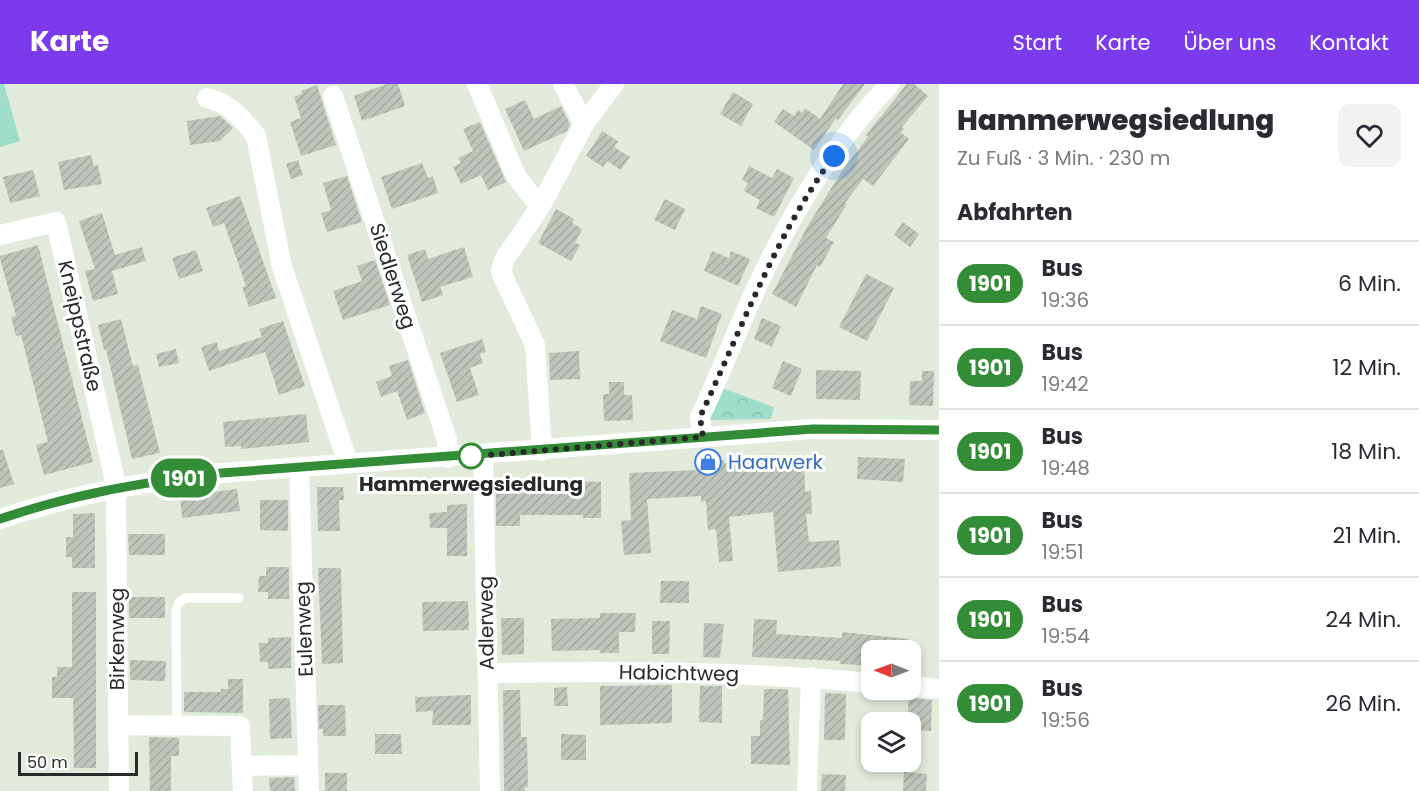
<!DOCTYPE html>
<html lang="de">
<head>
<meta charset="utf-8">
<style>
  body { margin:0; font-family:Poppins,sans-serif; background:#f2f2f3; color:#2b2b33; height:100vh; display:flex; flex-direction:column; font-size:22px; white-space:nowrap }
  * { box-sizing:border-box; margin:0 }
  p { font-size:20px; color:#7c7c81 }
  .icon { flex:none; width:33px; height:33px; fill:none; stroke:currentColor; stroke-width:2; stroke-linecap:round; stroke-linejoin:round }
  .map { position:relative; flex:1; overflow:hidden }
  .drawer { display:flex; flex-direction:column; background:#fff; width:480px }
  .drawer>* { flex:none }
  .badge { padding:0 12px; border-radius:20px; font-size:21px; line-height:39px }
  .needle { width:39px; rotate:271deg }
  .buttons { position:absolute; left:861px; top:556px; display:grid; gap:12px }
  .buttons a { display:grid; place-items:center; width:60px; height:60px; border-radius:12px; background:#fff; box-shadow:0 3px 9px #0003; font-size:30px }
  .scale { position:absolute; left:18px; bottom:15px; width:120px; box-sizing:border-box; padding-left:6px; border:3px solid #292929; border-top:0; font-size:16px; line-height:21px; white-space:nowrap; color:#292929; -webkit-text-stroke:4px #fff; paint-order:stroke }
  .you { position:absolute; width:30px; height:30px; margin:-15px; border:4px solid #fff; border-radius:50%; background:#1a73e8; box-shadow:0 0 0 9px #1a73e833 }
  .map>.badge { position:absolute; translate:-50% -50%; box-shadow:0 0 0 3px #fff }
  h2 { padding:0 18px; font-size:22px; line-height:54px }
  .round { display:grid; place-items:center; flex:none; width:63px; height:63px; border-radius:12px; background:#f2f2f3 }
  .summary { display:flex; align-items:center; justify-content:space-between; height:102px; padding:0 18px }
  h1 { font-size:28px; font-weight:800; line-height:45px }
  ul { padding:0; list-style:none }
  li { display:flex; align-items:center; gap:18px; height:84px; padding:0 18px; border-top:2px solid #e1e1e2 }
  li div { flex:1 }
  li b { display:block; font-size:22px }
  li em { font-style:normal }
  li .badge { min-width:66px; font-weight:700; text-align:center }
  header { display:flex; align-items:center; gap:36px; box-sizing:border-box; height:84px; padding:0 30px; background:#7c3aed; color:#fff }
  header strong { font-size:28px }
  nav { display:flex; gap:33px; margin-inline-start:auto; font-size:21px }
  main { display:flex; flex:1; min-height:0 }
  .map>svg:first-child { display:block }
  .park { fill:url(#park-crowns) }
  .garden { fill:#9dddc9 }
  .building { fill:url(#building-hatch) }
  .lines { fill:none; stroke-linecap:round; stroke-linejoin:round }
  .lane { stroke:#fff; stroke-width:9 }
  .street { stroke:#fff; stroke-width:20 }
  .line-casing { stroke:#fff; stroke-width:14 }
  .line { stroke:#338c36; stroke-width:9 }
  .walk { stroke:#292929; stroke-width:6; stroke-dasharray:0 10.8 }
  .stop-dot { fill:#fff; stroke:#338c36; stroke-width:3 }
  .labels { text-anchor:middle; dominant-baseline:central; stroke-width:6; stroke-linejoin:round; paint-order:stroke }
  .street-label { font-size:20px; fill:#292929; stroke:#fff }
  .shop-label { font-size:20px; fill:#366cbe; stroke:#fff; text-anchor:start }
  .stop-label { font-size:20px; font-weight:bold; fill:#292929; stroke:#fff }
</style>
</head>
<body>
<header>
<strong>Karte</strong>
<nav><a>Start</a><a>Karte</a><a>Über uns</a><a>Kontakt</a></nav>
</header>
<main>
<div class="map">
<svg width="939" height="707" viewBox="0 0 939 707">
  <defs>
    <pattern id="park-crowns" width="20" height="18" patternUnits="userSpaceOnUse" patternTransform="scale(1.5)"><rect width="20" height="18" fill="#9dddc9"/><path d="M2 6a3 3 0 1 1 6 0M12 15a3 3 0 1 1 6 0" fill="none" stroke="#87bead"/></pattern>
    <pattern id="building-hatch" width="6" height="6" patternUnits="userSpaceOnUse" patternTransform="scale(1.5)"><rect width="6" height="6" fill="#bec6bc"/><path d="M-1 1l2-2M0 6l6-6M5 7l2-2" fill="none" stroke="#a3aaa2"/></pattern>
  </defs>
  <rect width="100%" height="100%" fill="#e2eadc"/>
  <path class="park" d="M719,303L774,323L771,335L706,336Z"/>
  <path class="garden" d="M0,0H4L20,57L0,63Z"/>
  <path class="building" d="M387,0H398L405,22L362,37L354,12Z
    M843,0H865L838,36L836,34L814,66L774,38L783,25L794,32L798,26L802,29L805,24L820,35Z
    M907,0H914L928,12L902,43L904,45L901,49L909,55L873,102L863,95L845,119L847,120L826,154L834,158L820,183L817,181L796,223L772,210L807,143L842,87L868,53L866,51Z
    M317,1L336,61L301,72L290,38L301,34L294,13L302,10L301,7Z
    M733,8L753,20L741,42L720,30Z
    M525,16L534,35L561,22L570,40L567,47L524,67L505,25Z
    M220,32L233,44L220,57L190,61L187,37Z
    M480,38L506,98L488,106L481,91L461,100L453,83L461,79L458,74L473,67L463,45Z
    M602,47L618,57L614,63L630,73L621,86L607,77L603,83L586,72Z
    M91,71L94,82L98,81L102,100L64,106L58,78Z
    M298,76L303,91L291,95L286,80Z
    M422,79L428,94L433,92L438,109L392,125L381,93Z
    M749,82L772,94L777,85L794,94L774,133L756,124L760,116L744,107L748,99L742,96Z
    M33,86L40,112L10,119L3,93Z
    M347,92L362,138L327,148L321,129L331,126L323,99Z
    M240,112L276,214L249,223L242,203L246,202L224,139L213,143L206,124Z
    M665,115L685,125L675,146L654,136Z
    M556,125L574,135L572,139L582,145L575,159L580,161L571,177L538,159Z
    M102,129L115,171L142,163L146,177L112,187L118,210L93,217L85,187L95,185L79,137Z
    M903,138L919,150L910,163L894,151Z
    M38,161L93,378L44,391L36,361L48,358L21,251L16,252L11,233L16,232L0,175V172Z
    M464,163L473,193L440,203L443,211L422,218L407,171L425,165L428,175Z
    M196,166L203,187L179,195L172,174Z
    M712,167L729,174L731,167L750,175L738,202L704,187Z
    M375,176L390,221L343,236L333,207L362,197L357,182Z
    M866,190L894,204L867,257L839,243Z
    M701,222L722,230L706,274L660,257L672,226L697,235Z
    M762,234L781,242L772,263L754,255Z
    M121,235L133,282L138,281L160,369L132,375L106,265L104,266L98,241Z
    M283,237L305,302L279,311L265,268L209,287L201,263L217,258L219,267L262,253L259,245Z
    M482,255L486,268L480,270L483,279L470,284L479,311L457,318L440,269Z
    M176,265L179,279L159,283L156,270Z
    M579,267L580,295L550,296L549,269Z
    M408,276L425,329L407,336L397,307L381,313L376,298L392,292L389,282Z
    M783,277L802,285L791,312L772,304Z
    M816,286L861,287L860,316L816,315Z
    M922,287H934L933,322L909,321L910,297H922Z
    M609,298H624V311H632L633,336L604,337L603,310H609Z
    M306,330L309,358L241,365V362L225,363L223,338Z
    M0,366H3L14,400L0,404Z
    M804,372L805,408L811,407L812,430H806L809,458L839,456L841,482L778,488L773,428L729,433L733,477L719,478L716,445L708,446L706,417L701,418V412L647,415L651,469L624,471L621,437L631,436L629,389L698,386V379L724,376V379Z
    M858,373L905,375L903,398L857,395Z
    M538,395L601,398V434H583V431H520V442H496V399L538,398Z
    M317,403H343L344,416H339L340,447H318Z
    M237,405L240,427L182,434L180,412Z
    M260,416H288V447L260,446Z
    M467,420V472H447V444H430L429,429L447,428V421Z
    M95,429V484H72V473H66V453H73V430Z
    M128,450H165V471H129Z
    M266,483H289V515H268V508H258L259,492H266Z
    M318,484H341L343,579L322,580Z
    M661,497H689V519H660Z
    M72,508H96V684H74L73,614H52V593H57V583H72Z
    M129,513H165V534H129Z
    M468,517L469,546L423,547L422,518Z
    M600,529H636L635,548H619V569H600V566L552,567L551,535L600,534Z
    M501,534H524V570L502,571Z
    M754,535L777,536L776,550L842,554V548L908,555V567H862L861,581L840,580V577L752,573Z
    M652,537H670L669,570H652Z
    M704,539L724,540L720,574L703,573Z
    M291,553V584L268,585V578H260L259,559H268V554Z
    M130,576L166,577L165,597L130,596Z
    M228,595H243V629L184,628V608H221V605H228Z
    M672,601V639L600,641V602Z
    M700,602H722V639L699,638Z
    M567,603L568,622H554V604Z
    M764,605H788L790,681L751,680V652H760V636H763Z
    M503,606H520L521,653H527L528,703H525V707H504Z
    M825,609L846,610L845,656H824Z
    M471,611V641H432L433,627L416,628L415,613Z
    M290,614L292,654L270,655L269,615Z
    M909,614L932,616L931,647L910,646V639H907Z
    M318,621H345L346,652H323V645H319Z
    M375,650H401L402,670H375Z
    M561,650L586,651V676H561Z
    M149,653L179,654V672H171V707H150Z
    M904,688L927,690L926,707H903Z
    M325,689H347V707H325Z
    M822,690L846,691L845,707H821Z
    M294,693L295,707H270L269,694Z"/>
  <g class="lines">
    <path class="lane" d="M177,641L176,526L179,518L186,514H239"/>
    <path class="street" d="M477,0L516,92L540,123
      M563,0L584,40
      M333,12L447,356L448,374
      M207,14C229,19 242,34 256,52L282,183L348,379
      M0,151L56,138L114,392L116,413L119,707
      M703,353L700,333C724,283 742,231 767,182C799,117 840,52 890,0
      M542,367L535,261L501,188L504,176L540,123L584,40L614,0
      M483,372L490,707
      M299,383L309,707
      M0,435C70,411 135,400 208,390L813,345L939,346
      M487,589C615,587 743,587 872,599
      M910,602L939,605
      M118,641L240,642L243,707
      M242,682L308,681
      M807,707L811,593"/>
  </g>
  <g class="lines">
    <g class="line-casing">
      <path id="line" d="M0,435C70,411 135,400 208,390L813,345L939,346"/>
    </g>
    <use href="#line" class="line"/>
    <path class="walk" d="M471,372L465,373L703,353L700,333C742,244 775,152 834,72"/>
  </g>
  <defs>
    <g id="shop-ring" transform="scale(1.35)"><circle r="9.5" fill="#fff" stroke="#3f7fe0" stroke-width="1.5"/><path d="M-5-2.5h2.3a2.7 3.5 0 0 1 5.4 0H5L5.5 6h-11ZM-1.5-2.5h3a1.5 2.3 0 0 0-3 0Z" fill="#3f7fe0"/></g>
  </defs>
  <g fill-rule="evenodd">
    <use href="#shop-ring" x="708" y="378"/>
  </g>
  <circle class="stop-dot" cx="471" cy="372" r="12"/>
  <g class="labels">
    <g class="street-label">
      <text transform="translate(393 192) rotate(72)">Siedlerweg</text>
      <text transform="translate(80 242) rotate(77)">Kneippstraße</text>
      <text transform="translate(486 539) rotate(-91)">Adlerweg</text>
      <text transform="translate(304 545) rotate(-92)">Eulenweg</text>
      <text transform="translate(117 555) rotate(-90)">Birkenweg</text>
      <text transform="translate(679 589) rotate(1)">Habichtweg</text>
    </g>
    <g class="shop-label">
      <text x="728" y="378">Haarwerk</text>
    </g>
    <g class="stop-label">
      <text x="471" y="400">Hammerwegsiedlung</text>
    </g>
  </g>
</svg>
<div class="buttons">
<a><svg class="needle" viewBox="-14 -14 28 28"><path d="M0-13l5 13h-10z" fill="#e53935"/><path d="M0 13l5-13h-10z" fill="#7c7c81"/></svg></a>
<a><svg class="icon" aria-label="layers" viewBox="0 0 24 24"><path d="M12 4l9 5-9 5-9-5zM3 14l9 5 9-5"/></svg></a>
</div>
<div class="scale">50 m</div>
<div class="you" style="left:834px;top:72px"></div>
<b class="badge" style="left:184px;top:394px;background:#338c36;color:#fff">1901</b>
</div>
<section class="drawer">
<div class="summary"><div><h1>Hammerwegsiedlung</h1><p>Zu Fuß · 3 Min. · 230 m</p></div><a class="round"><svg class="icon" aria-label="heart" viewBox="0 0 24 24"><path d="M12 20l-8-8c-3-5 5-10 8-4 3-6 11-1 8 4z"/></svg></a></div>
<h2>Abfahrten</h2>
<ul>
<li><span class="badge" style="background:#338c36;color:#fff">1901</span><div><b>Bus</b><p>19:36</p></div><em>6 Min.</em></li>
<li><span class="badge" style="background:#338c36;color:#fff">1901</span><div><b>Bus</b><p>19:42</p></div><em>12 Min.</em></li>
<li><span class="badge" style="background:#338c36;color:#fff">1901</span><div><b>Bus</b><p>19:48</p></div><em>18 Min.</em></li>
<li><span class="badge" style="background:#338c36;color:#fff">1901</span><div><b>Bus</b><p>19:51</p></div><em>21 Min.</em></li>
<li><span class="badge" style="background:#338c36;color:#fff">1901</span><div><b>Bus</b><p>19:54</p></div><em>24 Min.</em></li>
<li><span class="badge" style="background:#338c36;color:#fff">1901</span><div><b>Bus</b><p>19:56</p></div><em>26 Min.</em></li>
</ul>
</section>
</main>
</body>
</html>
